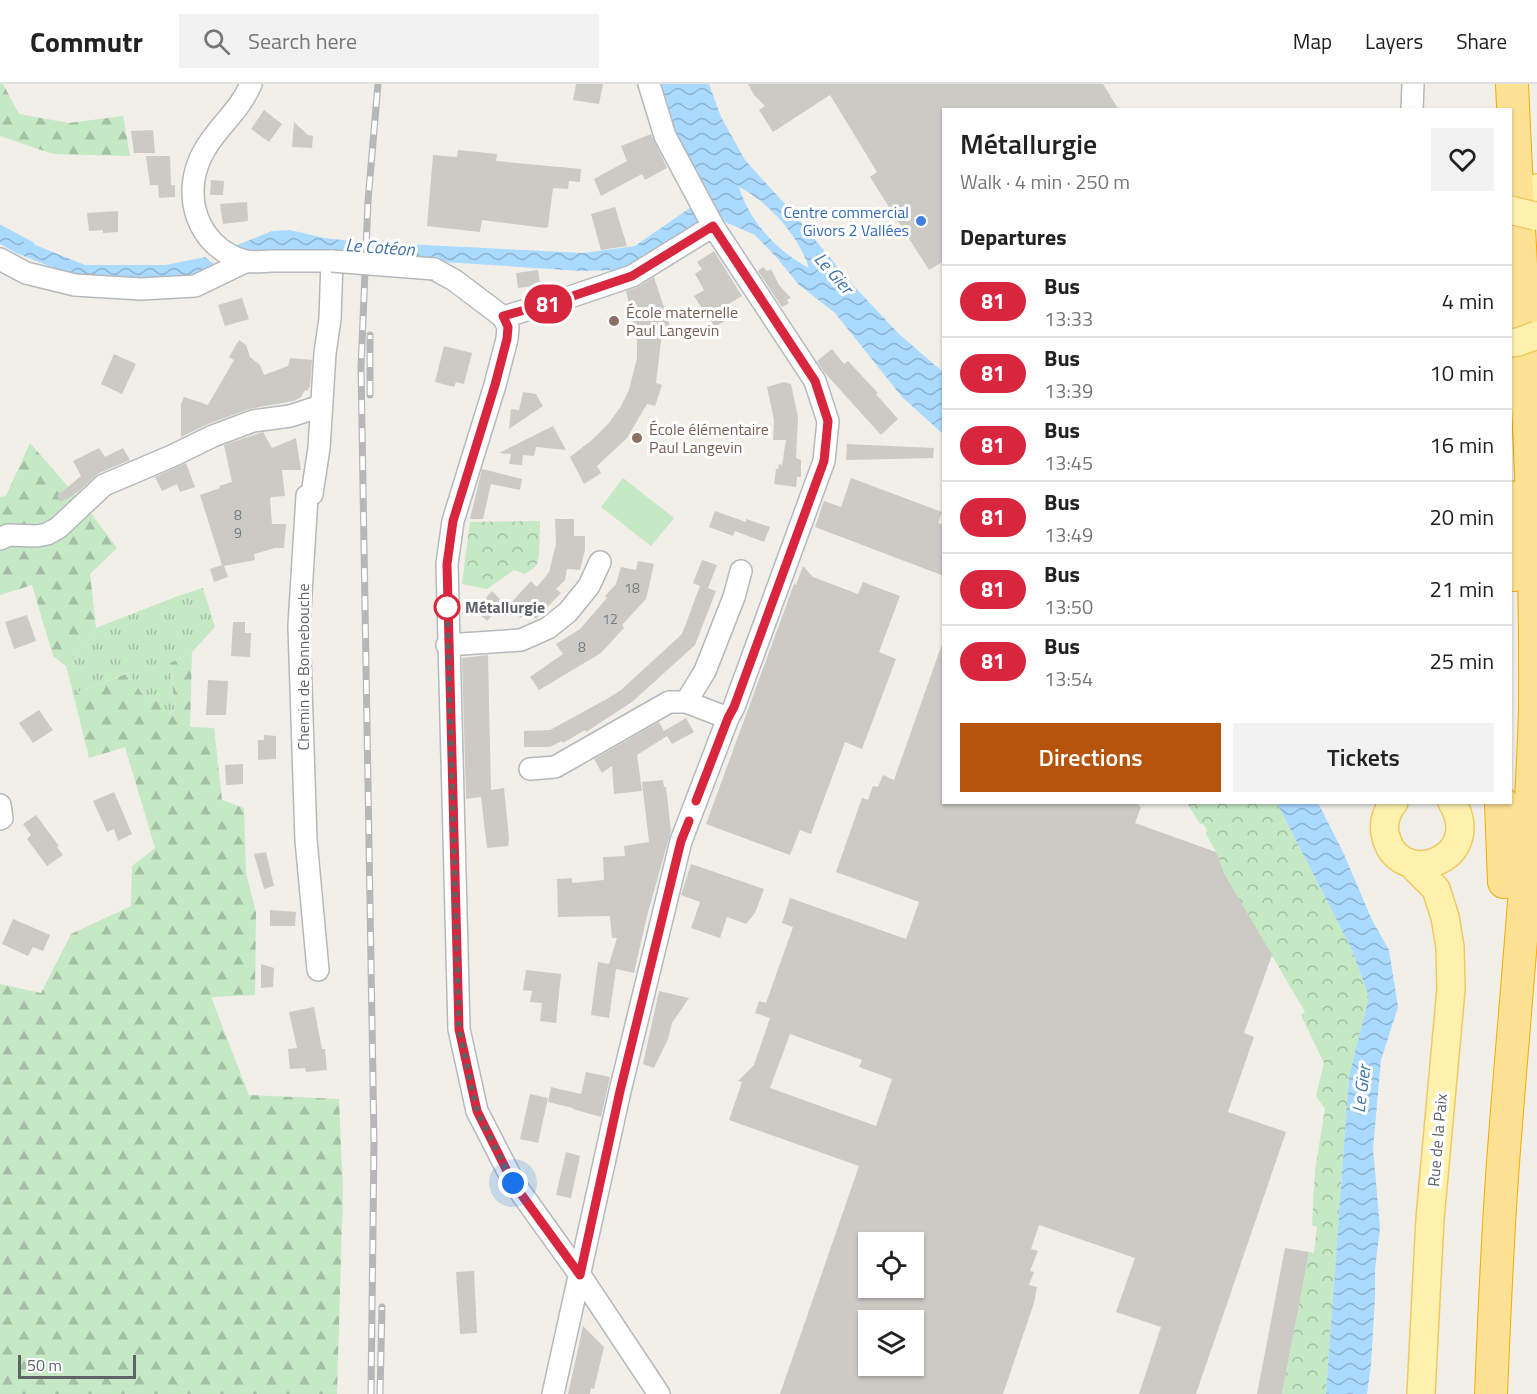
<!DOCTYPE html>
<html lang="en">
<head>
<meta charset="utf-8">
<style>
  body { margin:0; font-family:"Titillium Web",sans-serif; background:#f2f2f2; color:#222; height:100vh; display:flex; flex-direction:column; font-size:22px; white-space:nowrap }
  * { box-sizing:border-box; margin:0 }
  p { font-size:20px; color:#767676 }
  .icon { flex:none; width:33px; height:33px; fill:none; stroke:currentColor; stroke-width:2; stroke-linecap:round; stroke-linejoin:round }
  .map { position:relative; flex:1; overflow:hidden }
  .side { position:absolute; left:942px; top:24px; width:570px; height:696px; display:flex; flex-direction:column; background:#fff; border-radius:0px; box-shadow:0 2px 4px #0004 }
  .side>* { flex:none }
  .badge { padding:0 12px; border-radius:20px; font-size:21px; line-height:39px }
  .buttons { position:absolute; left:858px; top:1148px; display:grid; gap:12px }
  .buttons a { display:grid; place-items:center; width:66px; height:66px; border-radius:0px; background:#fff; box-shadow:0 2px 4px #0004; font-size:30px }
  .scale { position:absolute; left:18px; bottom:15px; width:118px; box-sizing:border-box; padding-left:6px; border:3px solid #5f6368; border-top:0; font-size:16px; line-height:21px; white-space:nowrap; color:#5f6368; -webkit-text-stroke:4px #fff; paint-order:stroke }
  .you { position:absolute; width:30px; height:30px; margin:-15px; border:4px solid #fff; border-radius:50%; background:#1a73e8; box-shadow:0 0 0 9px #1a73e833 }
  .map>.badge { position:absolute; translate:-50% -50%; box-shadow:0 0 0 3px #fff }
  h2 { padding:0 18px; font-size:22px; line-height:54px }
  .round { display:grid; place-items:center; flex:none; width:63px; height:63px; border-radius:0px; background:#f2f2f2 }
  .headline { display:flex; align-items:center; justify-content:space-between; height:102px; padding:0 18px }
  h1 { font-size:28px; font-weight:600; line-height:45px }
  .primary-button { display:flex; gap:12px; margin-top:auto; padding:12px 18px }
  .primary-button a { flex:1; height:69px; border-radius:0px; background:#b45309; color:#fff; font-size:24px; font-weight:600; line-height:69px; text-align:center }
  .primary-button a+a { background:#f2f2f2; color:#222 }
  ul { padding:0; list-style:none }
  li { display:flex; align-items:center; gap:18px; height:72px; padding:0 18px; border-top:2px solid #e0e0e0 }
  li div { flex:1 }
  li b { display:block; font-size:22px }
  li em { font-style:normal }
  li .badge { min-width:66px; font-weight:700; text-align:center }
  header { display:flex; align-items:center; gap:36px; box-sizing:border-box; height:84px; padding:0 30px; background:#fff; border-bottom:2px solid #e0e0e0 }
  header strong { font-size:28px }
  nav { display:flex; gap:33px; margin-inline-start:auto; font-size:21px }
  .search { width:420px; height:54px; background:#f2f2f2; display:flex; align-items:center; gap:15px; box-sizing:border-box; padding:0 21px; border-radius:0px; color:#767676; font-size:22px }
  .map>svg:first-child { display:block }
  .grass { fill:url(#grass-tufts) }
  .forest { fill:url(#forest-firs) }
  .park { fill:url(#park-crowns) }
  .pitch { fill:#c5e8c5 }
  .water { fill:url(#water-waves); fill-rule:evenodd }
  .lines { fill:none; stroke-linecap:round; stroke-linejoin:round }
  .stream { stroke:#aadaff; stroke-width:4.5 }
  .building { fill:#cccac5; fill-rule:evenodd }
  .minor-casing { stroke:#b5b8bc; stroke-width:24 }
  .major-casing { stroke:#f2c960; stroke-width:30 }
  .highway-casing { stroke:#f9ab00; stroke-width:34 }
  .minor { stroke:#fff; stroke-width:21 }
  .major { stroke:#fff2af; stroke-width:27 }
  .highway { stroke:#fde293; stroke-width:32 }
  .rail-casing { stroke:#b6b7b8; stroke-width:7 }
  .rail { stroke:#fff; stroke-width:4.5; stroke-dasharray:14; stroke-linecap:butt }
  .minor-bridge-casing { stroke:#b5b8bc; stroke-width:24; stroke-linecap:butt }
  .major-bridge-casing { stroke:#f2c960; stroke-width:30; stroke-linecap:butt }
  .minor-bridge { stroke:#fff; stroke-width:21 }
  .major-bridge { stroke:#fff2af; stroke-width:27 }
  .line-casing { stroke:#fff; stroke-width:14 }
  .line { stroke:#d7263d; stroke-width:9 }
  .walk { stroke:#5f6368; stroke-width:6; stroke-dasharray:0 10.8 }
  .shop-dot { fill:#3f7fe0; stroke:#fff; stroke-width:2 }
  .education-dot { fill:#8d6e63; stroke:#fff; stroke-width:2 }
  .stop-dot { fill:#fff; stroke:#d7263d; stroke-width:3 }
  .labels { text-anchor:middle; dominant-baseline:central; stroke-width:6; stroke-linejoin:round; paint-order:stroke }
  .number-label { font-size:14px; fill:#7a7d7f }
  .shop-label { font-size:16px; fill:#366cbe; stroke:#fff; text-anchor:end }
  .education-label { font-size:16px; fill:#785e54; stroke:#fff; text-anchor:start }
  .stop-label { font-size:16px; font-weight:bold; fill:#5f6368; stroke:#fff; text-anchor:start }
  .street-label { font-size:16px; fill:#5f6368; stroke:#fff }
  .water-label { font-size:18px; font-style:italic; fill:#4174aa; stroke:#fff }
</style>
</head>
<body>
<header>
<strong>Commutr</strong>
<div class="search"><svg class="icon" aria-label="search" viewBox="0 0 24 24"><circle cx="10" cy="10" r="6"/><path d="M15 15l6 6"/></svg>Search here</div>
<nav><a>Map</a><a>Layers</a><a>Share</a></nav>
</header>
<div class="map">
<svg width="1537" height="1310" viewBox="0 0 1537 1310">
  <defs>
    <pattern id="grass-tufts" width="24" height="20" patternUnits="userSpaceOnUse" patternTransform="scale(1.5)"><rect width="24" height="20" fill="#c5e8c5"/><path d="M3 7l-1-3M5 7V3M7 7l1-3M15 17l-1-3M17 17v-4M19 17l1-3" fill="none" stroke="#a3c0a4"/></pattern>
    <pattern id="forest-firs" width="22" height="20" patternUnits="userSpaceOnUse" patternTransform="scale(1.5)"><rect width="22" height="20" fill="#c5e8c5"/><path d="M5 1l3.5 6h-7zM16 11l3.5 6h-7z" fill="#a3c0a4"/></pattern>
    <pattern id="park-crowns" width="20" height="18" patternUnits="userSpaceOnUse" patternTransform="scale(1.5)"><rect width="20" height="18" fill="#c5e8c5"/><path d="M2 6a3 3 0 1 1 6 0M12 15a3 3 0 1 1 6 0" fill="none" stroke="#a3c0a4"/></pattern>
    <pattern id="water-waves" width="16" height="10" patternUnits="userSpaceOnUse" patternTransform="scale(1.5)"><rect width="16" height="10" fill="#aadaff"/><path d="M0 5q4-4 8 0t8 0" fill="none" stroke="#8eb4d2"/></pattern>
  </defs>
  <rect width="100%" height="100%" fill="#f1efe8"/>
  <path class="grass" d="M203,504L215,543L192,568L170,579L175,625L168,630L159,616L142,610L128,589L73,610L66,582L96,544L178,512Z"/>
  <path class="forest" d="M0,0H3L19,30L69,39L123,32L130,72L53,70L0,52Z
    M30,359L78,414C47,445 43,443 0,447V413L6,412Z
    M87,424L117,464L90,490L96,544L66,582L53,572L32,501L0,511V465Z
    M192,568L190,643L214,644L222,716L244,724L246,789L256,828L255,911L211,913L249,1011L339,1015L343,1108L337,1310H0V900L41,909L71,850L131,822L132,782L155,764L125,663L89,674L73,610L129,589L142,610L159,616L169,630L175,625L170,579Z"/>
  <path class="park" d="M540,437L539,472L536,482L525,490L514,486L487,505L462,500L470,438Z
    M1187,719H1277L1352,866L1369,913L1349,992L1326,1310H1282L1309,1168L1314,1169L1317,1143L1312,1141L1315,1086L1325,1025L1316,1012L1324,979L1301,931L1305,928L1224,789L1216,768L1206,750L1207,746L1203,740H1200Z"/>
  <path class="pitch" d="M623,394L674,434L651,462L601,423Z"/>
  <path class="water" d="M660,0H709L721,33L745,76L794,130L850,198L899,250L943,288V350L902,313L835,229L799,201L777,174L755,151L721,136L618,186L582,187L383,174L384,159L584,169L635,162L694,121L693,86L668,30ZM739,103C769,118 799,152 809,184C778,168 749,137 739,103Z
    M0,144L18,154L85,181H166L205,173L220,185L165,200L75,192L16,169L0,160Z
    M290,146L324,154L351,157V171L254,173L227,165L272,147Z
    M1277,719H1318L1343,768L1372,836L1389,866L1398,923L1381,976L1373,1065L1380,1144L1375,1185V1213L1371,1281L1367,1310H1326L1349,992L1369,913L1352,866Z"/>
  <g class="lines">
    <path class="stream" d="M0,143L32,160
      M346,161L389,163"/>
  </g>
  <path class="building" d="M576,0H603L599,20L573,16Z
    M748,0H1103L1119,26H944V177L929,186L870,93L877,88L830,11L773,48L759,26L765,22L754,11Z
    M264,26L282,40L269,58L251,45Z
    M294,38L308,51L313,52L312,64L292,63Z
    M153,46L155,69H134L131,47Z
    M651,50L667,84L645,96L642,90L601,112L594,95L627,77L621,62Z
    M458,66L497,70L496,77L581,85L580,98L569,97L568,105L553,104L548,143L545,144L482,136L480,148L427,142L433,71L457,73Z
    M146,72H170L171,101H175V113L159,114L158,101H150Z
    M211,96L224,97L223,111H210Z
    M247,118L248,137L223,140L220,120Z
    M615,123L627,162L601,166L591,130Z
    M118,127V148L103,149V146L89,147L87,129Z
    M714,167L742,212L719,226L725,237L714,243L694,212L704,206L695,190L702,185L697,178Z
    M763,183L767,187L771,185L779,201L791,214L787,216L789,219L782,223L758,187Z
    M538,186L540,201L518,204L516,189Z
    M654,193L672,248L662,249L656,299L662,301L655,322L647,320L627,354L597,382L601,389L584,400L570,373L593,355L608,340L620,324L629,306L637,274V256L626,207L638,203Z
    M242,214L249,235L225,242L218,221Z
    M239,256L246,261L250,273L260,281L264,291L288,282L290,274L312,276L310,302L307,307L305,306L301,313L294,317L249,325L208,340L181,353V320L184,313L208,321L234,276L229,273Z
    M444,262L472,269L464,300L456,298L454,303L435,298Z
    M832,265L844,280L848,277L878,309L876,310L898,335L881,351L824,288L817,277Z
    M114,270L136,280L122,310L101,300Z
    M784,298L791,300L798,333L796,374L801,376V393H797L796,403L774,400L776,385H778L779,380L782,381L786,356H773L774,336L767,303Z
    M523,308L536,310L543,322L509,345L511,325L519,326Z
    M553,342L566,366L536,363L534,372L523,371L522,381L509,380L511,370L499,369Z
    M263,348L272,364L296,354L301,386H282L285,412L271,413L270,415L272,440H286L284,464H275L254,470L255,476L224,482L228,493L214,498L210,485L222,481L200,411L220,404L219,402L232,398L224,361Z
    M847,360L934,364L933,374L846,376Z
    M99,364L105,373L123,364L130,376L99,389L78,408L61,418L57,412L81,392L73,377Z
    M186,379L195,403L180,408L177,400L162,407L155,393Z
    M482,385L522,395L520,406L491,400L483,435H470Z
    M851,394L942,428L938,439L944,441V492L815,443L824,417L841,423Z
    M715,427L746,438V435L770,443L764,458L735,447L733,452L709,443Z
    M555,435H574V452H585V466L580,486L567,485L565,496L556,505L561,509L536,535L527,527L521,534L508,522L531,497L537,503L549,488L556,460Z
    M702,476L717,481L708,504L716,507L695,561L632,618L586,648L585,646L563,659L562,657L550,663H524V647L550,646L605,616L621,606L682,550L700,502L693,499Z
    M638,477L654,480L646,515L622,541L624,544L601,569L539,606L530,593L563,570L556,560L580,545L607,514L605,512L616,500L621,483L636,486Z
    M803,482L813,493L858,510L863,498L900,512L879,568L896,575L862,665L845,658L811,750L800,746L790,771L706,740L794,500L796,501Z
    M492,507L504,519L487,537L475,526Z
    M27,531L36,557L14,565L5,538Z
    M233,538H245V549H251L250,573L231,572Z
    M942,560L944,561V718H1135L1141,723L1135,739L1216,768L1224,789L1272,871L1244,949L1254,953L1228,1028L1286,1048L1196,1310H1139L1161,1243L1116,1228L1135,1174L1039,1141L1031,1165L1038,1167L1030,1187L1034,1188L1029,1201L1037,1203L1034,1219L1003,1310H780L859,1082L729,1036L742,998L738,997L754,981L770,934L755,929L759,917L766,919L793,843L782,839L790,814L906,855L919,818L836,788L862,714L868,716L873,702L878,703L883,691L894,696ZM790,950L862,976L859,983L892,995L876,1042L770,1004ZM868,1158H914V1203H868ZM868,1236H914V1281H868Z
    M488,571L491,706L504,704L509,754L508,762L487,764L481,713L466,715L462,574Z
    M208,596L228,597L226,631H206Z
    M39,626L53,646L33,659L19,639Z
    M686,634L694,648L672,660L667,652L637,671L642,707L614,710L612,682L602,689L594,675L659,638L664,647Z
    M264,651L276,652V675L258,676V656H264Z
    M243,680V700L226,701L225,681Z
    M663,696L664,703H666L671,747L647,832L634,889L616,885L609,934L591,931L598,878L609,880L617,854H612L610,832L558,833L557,795L572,794V799L604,796L603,773L625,772L624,762L649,758L642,698Z
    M114,708L132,750L118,757L114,745L107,748L93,717Z
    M36,731L59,762L57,763L63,771L47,782L27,755L31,751L23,740Z
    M266,768L274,802L264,805L254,770Z
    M691,780L764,805L755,829L746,840L727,833L720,854L691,844L700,818L681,811Z
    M270,826L296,828L295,842H270Z
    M13,835L50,851L43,867L33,863L28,872L2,860Z
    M261,880L274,884L273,903L261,904Z
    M526,886L561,890L556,939L540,937L542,919L530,918L532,907L523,906Z
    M659,907L689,914L672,939L668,955L654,984L643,980Z
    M314,923L322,965H325L327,986L306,988L305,984L290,985L288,965L297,964L289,928Z
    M586,988L610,993L601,1033L573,1025V1024L548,1018L551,1003L581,1010Z
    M530,1010L548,1014L538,1059L520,1055Z
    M566,1068L580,1072L571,1114L556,1111Z
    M1285,1164L1309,1168L1282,1310H1257Z
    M474,1187L477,1249L460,1250L456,1188Z
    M583,1242L604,1263L594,1305L591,1304L590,1310H568Z"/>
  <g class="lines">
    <g class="minor-casing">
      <path id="minor" d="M251,0C239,28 218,42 204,67C180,109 196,163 245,177C253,179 264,177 272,177C292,177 312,177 332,177L330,235L325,269L319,364L312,410L307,412L299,542L306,756L318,886
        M1412,26L1413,0
        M0,175L26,189L75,201L141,205L195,202L247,177
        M434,185L454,196L503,233L508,243L507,255L495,301L453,437L447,480L459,945L477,1027L514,1099L580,1191L659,1310
        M503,233L561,216L632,192L713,142
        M0,455L8,451L37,452L47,450L58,444L104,401L172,372L213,352L253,337L290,332L321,322
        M447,561L521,556L548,544L568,528L589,502L600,478
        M686,618L705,587L734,513L741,487
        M530,685L555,683L669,618H686L728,634
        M0,721L2,734L0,735
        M553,1310L620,1007L681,757L728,634L734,623L824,377L828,337L815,297L713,142L665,52L649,0"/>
    </g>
    <g class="major-casing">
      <path id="major" d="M1519,126L1537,104
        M1394,718C1387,727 1383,738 1385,749C1396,808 1487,777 1452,718
        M1411,780L1436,805L1445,833L1450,863L1451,905L1430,1135L1421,1310"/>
    </g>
    <g class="highway-casing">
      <path id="highway" d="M1510,413L1514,491
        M1501,718L1504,798
        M1491,1310C1494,1237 1497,1165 1502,1093C1513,937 1530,782 1535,626C1537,417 1521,208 1512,0"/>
    </g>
    <use href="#minor" class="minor"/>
    <use href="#major" class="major"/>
    <use href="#highway" class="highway"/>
    <g class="rail-casing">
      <path id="rail" d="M370,311V251
        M371,1310L374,1058L361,283L368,117L378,0
        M380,1310L382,1223"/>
    </g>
    <use href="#rail" class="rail"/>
    <g class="minor-bridge-casing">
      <path id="minor-bridge" d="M332,177L434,185"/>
    </g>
    <g class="major-bridge-casing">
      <path id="major-bridge" d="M1510,126L1535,132
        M1510,259L1518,258L1537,251"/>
    </g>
    <use href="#minor-bridge" class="minor-bridge"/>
    <use href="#major-bridge" class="major-bridge"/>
  </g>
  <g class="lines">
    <g class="line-casing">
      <path id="line" d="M689,737L681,757L620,1007L580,1191L513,1099L477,1027L459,945L447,480L453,437L495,301L507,255L508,243L503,232L561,216L632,192L713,142L815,297L828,337L824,377L734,623L728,634L696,717"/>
    </g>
    <use href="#line" class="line"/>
    <path class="walk" d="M447,523V521L459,945L477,1027L513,1099"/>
  </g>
  <circle class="shop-dot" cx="921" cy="137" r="6"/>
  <g class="education-dot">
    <circle cx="614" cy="237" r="6"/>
    <circle cx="637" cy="354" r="6"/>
  </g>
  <circle class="stop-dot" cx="447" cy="523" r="12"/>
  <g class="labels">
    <g class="number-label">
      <text x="238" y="430">8</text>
      <text x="238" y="448">9</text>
      <text x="632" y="503">18</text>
      <text x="610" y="534">12</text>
      <text x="582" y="562">8</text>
    </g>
    <g class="shop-label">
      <text x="909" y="128">Centre commercial<tspan x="909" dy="18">Givors 2 Vallées</tspan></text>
    </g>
    <g class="education-label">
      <text x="626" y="228">École maternelle<tspan x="626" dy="18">Paul Langevin</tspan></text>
      <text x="649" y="345">École élémentaire<tspan x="649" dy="18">Paul Langevin</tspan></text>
    </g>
    <g class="stop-label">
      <text x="465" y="523">Métallurgie</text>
    </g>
    <g class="street-label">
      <text transform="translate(303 583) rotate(-90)">Chemin de Bonnebouche</text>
      <text transform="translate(1437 1056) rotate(-85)">Rue de la Paix</text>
    </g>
    <g class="water-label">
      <text transform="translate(380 163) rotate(4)">Le Cotéon</text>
      <text transform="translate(834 189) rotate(48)">Le Gier</text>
      <text transform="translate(1361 1005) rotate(-83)">Le Gier</text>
    </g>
  </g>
</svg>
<div class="buttons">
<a><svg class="icon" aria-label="locate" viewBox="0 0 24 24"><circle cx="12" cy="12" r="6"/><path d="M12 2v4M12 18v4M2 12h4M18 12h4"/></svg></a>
<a><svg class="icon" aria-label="layers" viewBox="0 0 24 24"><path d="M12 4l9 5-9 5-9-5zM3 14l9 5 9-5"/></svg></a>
</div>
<div class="scale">50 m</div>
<div class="you" style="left:513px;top:1099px"></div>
<b class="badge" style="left:548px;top:220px;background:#d7263d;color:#fff">81</b>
<section class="side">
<div class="headline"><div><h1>Métallurgie</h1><p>Walk · 4 min · 250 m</p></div><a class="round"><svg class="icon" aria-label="heart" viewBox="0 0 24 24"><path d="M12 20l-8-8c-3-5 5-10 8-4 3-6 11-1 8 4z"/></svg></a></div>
<h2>Departures</h2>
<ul>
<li><span class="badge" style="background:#d7263d;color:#fff">81</span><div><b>Bus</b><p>13:33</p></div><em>4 min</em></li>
<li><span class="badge" style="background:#d7263d;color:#fff">81</span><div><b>Bus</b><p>13:39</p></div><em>10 min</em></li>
<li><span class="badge" style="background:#d7263d;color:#fff">81</span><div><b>Bus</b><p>13:45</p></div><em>16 min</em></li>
<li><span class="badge" style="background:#d7263d;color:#fff">81</span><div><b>Bus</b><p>13:49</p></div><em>20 min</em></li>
<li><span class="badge" style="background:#d7263d;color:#fff">81</span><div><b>Bus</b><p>13:50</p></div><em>21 min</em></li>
<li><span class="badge" style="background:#d7263d;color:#fff">81</span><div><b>Bus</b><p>13:54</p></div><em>25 min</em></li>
</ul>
<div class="primary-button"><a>Directions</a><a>Tickets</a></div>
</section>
</div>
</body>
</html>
